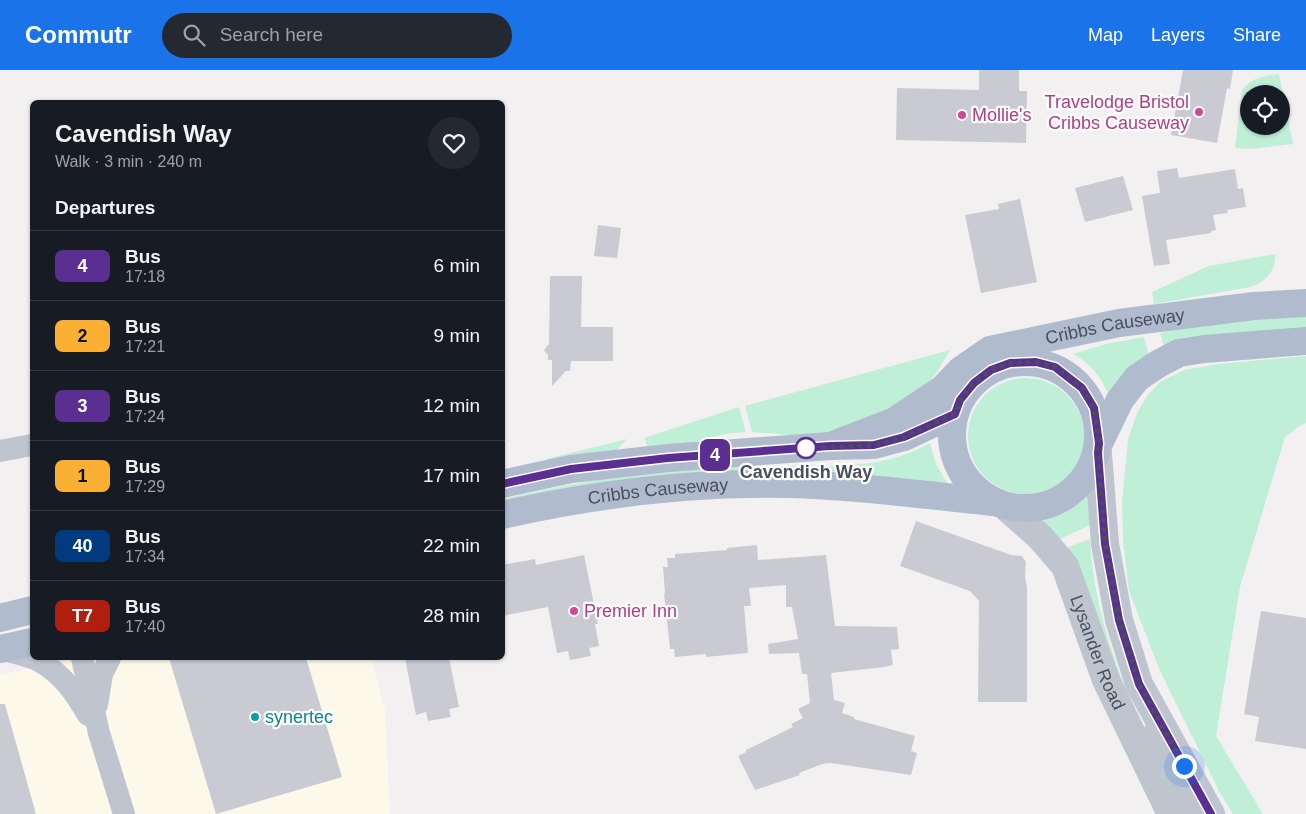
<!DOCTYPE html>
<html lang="en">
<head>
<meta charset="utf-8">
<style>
  body { margin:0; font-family:Helvetica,sans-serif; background:#242831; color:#f1f3f6; height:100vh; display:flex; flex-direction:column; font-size:19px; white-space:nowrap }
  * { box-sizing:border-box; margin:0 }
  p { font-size:16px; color:#9ea1a6 }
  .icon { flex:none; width:28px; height:28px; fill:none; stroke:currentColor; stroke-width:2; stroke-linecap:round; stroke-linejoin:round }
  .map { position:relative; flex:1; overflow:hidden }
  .side { position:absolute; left:30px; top:30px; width:475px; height:560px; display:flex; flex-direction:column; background:#171b24; border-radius:8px; box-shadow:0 1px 4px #0004 }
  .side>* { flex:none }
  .badge { padding:0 10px; border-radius:8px; font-size:18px; line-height:32px }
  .buttons { position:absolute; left:1240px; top:15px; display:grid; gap:10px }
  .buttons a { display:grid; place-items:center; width:50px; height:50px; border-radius:50%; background:#171b24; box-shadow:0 1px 4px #0004; font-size:25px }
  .you { position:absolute; width:25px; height:25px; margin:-12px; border:4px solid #fff; border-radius:50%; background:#1a73e8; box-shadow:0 0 0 8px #1a73e833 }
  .map>.badge { position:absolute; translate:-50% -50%; box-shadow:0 0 0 2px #fff }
  h2 { padding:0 25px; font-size:19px; line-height:45px }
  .round { display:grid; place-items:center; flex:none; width:52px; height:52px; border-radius:26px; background:#242831 }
  .summary { display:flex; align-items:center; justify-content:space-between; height:85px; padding:0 25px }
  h1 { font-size:24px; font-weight:700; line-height:38px }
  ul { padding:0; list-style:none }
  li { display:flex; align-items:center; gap:15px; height:70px; padding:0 25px; border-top:1px solid #363941 }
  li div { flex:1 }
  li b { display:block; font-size:19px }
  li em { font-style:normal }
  li .badge { min-width:55px; font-weight:700; text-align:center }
  header { display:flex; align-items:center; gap:30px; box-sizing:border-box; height:70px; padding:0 25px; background:#1a73e8; color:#fff }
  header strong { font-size:24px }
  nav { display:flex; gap:28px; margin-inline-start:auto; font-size:18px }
  .search { width:350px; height:45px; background:#242831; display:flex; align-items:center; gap:12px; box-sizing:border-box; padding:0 18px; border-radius:28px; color:#9ea1a6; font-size:19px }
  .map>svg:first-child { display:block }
  .commercial { fill:#fcf9eb }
  .green { fill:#c0efd8; fill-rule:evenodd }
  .building { fill:#cacbd2 }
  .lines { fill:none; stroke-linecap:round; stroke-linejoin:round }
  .minor { stroke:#bec5cf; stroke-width:22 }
  .tertiary { stroke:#bec5cf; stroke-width:28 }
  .primary { stroke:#b0bbce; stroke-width:28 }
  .line-casing { stroke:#fff; stroke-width:11 }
  .line { stroke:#5b2e91; stroke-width:8 }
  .walk { stroke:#48505d; stroke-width:5; stroke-dasharray:0 9 }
  .hotel-dot { fill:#d1479c; stroke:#fff; stroke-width:2 }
  .stop-dot { fill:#fff; stroke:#5b2e91; stroke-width:2.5 }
  .culture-dot { fill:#0f9aa8; stroke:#fff; stroke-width:2 }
  .labels { text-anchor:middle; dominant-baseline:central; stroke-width:4.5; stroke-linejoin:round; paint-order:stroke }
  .hotel-label { font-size:18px; fill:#b23c85; stroke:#fff; text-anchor:start }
  .street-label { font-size:18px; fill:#48505d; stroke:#fff }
  .stop-label { font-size:18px; font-weight:bold; fill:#48505d; stroke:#fff }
  .culture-label { font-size:18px; fill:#0d838f; stroke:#fff; text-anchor:start }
</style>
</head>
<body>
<header>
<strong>Commutr</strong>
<div class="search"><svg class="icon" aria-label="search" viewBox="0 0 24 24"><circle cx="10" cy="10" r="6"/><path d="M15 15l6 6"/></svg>Search here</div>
<nav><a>Map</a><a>Layers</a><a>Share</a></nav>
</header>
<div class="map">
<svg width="1306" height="744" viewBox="0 0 1306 744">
  <rect width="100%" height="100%" fill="#f2f0f0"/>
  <path class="commercial" d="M74,588H371L385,640L390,744H0V605Z"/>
  <path class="green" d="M1279,4L1293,74L1249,79L1235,78L1242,20C1252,7 1264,6 1279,4ZM1249,24H1281V56H1249Z
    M1275,184C1276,200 1267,211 1251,217L1154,234L1152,222L1209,196Z
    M1306,245V262L1165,279L1160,263C1208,251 1257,249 1306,245Z
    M1144,267L1149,286L1108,323C1100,306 1090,293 1073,284L1106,274Z
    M950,280L936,304L919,323L900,339L824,365H791L752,362L745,336Z
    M1306,286V353L1298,357L1285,367L1240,517L1216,666L1263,744H1233L1219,721L1160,601L1129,521L1123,471L1122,432L1128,369L1137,343L1147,326L1160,312L1184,300L1218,294Z
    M968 366a58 58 0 1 1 116 0a58 58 0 1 1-116 0Z
    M739,337L746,362L726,364L663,380L648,377L644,368Z
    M627,369L612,385L557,394L546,389Z
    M930,373L936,394L950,418L503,437L502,429C556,417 610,406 664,401C704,397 745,396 786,396C839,395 882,400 930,373Z
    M1088,425L1090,455L1056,471L1037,451L1062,441Z
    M1090,469C1094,559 1135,641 1170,724L1063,479Z"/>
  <path class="building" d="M979,0H1019V21H1027L1026,73L896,70L897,18L979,20Z
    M1183,0H1233L1230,19L1227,18L1217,73L1171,65Z
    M1177,98L1179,108L1235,99L1238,119L1243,118L1246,137L1227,140L1228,143L1213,145L1216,160L1211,161V163L1166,170L1170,194L1154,196L1142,126L1160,123L1157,101Z
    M1123,106L1133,140L1085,152L1075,118Z
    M1020,129L1037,212L981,223L965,145L999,139L998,134Z
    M598,155L621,158L617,188L594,186Z
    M550,206H582L581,257H613V291H571L570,301H566L552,316V290H548V285L544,280L549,274Z
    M916,451L1011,485L1022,486L1026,492L1025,506L1027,518V632H978L979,531L970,521L900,496Z
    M757,475L758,490L826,485L835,556L897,557L899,579L891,580L893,595L884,597L831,603L834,630L845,633L842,643L854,647V649L915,666L911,681L917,683L911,705L831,693L822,694L799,703L800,705L755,720L738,686L746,682V680L793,657L791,654L803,648L798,639L810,633L807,604H802L799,583L769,584L768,574L798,569L792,537H786V515L749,518L751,536H744L748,583L706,587V584L675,587L674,579H670L664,523H665L663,497H668L667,488H675V484L727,480V478Z
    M584,485L598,554H595L599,576L589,578L591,586L570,590L568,581L557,583L548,537L502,546V495L535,489L536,495Z
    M1261,541L1306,548V679L1255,671L1259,647L1244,644Z
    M169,588H306L342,707L216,744Z
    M405,588H449L459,637L449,639L451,647L428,651L426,642L416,645Z
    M0,634H5L36,744H0Z"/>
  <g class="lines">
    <path class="minor" d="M0,381L32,375
      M1,579C13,583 28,585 39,591C63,604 75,623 88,645
      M82,588L99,663L124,744
      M97,635L102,604L110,588
      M1155,660L1173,713L1191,744"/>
    <g class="tertiary">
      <path d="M1098,383L1105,474L1119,550L1139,614L1211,744"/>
      <path id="s1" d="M1006,437L1040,467L1065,496L1106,610L1171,744"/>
    </g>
    <g class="primary">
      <circle cx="1025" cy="365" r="73"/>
      <path d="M1099,373L1120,330L1137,308L1158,294L1179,283L1204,279L1306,271"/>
      <path id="s2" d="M830,376L895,351L943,319L961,300L990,280L1119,253L1254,236L1306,233"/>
      <path d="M502,414L571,399L668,388L830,376L874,375L904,367L955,343"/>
      <path id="s3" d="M502,445C604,422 711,410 815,415C874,418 934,426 993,432"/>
      <path d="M0,548L32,540"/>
      <path d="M0,579L32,572"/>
    </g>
  </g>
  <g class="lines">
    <g class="line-casing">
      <path id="line" d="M502,414L571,399L668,388L830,376L874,375L904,367L955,344L960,330L974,313L991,300L1010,293L1036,292L1055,297L1082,318L1094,338L1099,373L1098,383L1105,474L1119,550L1139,614L1211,744"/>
    </g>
    <use href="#line" class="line"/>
    <path class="walk" d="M806,378L874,375L904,367L955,344L960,330L974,313L991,300L1010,293L1036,292L1055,297L1082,318L1094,338L1099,373L1098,383L1105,474L1119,550L1139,614L1184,696"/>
  </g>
  <g class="hotel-dot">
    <circle cx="1199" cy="42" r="5"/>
    <circle cx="962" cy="45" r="5"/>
    <circle cx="574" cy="541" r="5"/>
  </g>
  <circle class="stop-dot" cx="806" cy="378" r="10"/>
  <circle class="culture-dot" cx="255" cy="647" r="5"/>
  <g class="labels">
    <g class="hotel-label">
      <text x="1189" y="32" text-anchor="end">Travelodge Bristol<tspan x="1189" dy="21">Cribbs Causeway</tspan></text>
      <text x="972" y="45">Mollie's</text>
      <text x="584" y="541">Premier Inn</text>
    </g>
    <g class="street-label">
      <text stroke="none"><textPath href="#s2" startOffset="316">Cribbs Causeway</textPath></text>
      <text stroke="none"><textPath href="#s3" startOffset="158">Cribbs Causeway</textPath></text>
      <text stroke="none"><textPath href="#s1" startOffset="176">Lysander Road</textPath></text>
    </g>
    <g class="stop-label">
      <text x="806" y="402">Cavendish Way</text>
    </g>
    <g class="culture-label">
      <text x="265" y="647">synertec</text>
    </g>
  </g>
</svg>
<div class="buttons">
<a><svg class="icon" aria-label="locate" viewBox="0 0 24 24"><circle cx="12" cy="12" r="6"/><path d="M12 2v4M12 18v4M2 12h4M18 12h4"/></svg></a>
</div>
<div class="you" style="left:1184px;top:696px"></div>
<b class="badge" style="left:715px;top:385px;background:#5b2e91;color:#fff">4</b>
<section class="side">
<div class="summary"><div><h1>Cavendish Way</h1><p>Walk · 3 min · 240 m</p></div><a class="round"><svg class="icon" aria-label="heart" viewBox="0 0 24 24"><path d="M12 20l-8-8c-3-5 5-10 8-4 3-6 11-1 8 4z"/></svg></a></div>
<h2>Departures</h2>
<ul>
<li><span class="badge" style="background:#5b2e91;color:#fff">4</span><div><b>Bus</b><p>17:18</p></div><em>6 min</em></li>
<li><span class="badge" style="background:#fbb033;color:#111">2</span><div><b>Bus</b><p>17:21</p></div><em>9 min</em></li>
<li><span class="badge" style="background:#5b2e91;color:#fff">3</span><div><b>Bus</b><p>17:24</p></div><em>12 min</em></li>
<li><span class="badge" style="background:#fbb033;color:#111">1</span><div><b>Bus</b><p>17:29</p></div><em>17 min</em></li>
<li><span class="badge" style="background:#003b80;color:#fff">40</span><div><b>Bus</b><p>17:34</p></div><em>22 min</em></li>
<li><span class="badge" style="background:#af1e0e;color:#fff">T7</span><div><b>Bus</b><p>17:40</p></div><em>28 min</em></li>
</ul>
</section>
</div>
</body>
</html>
